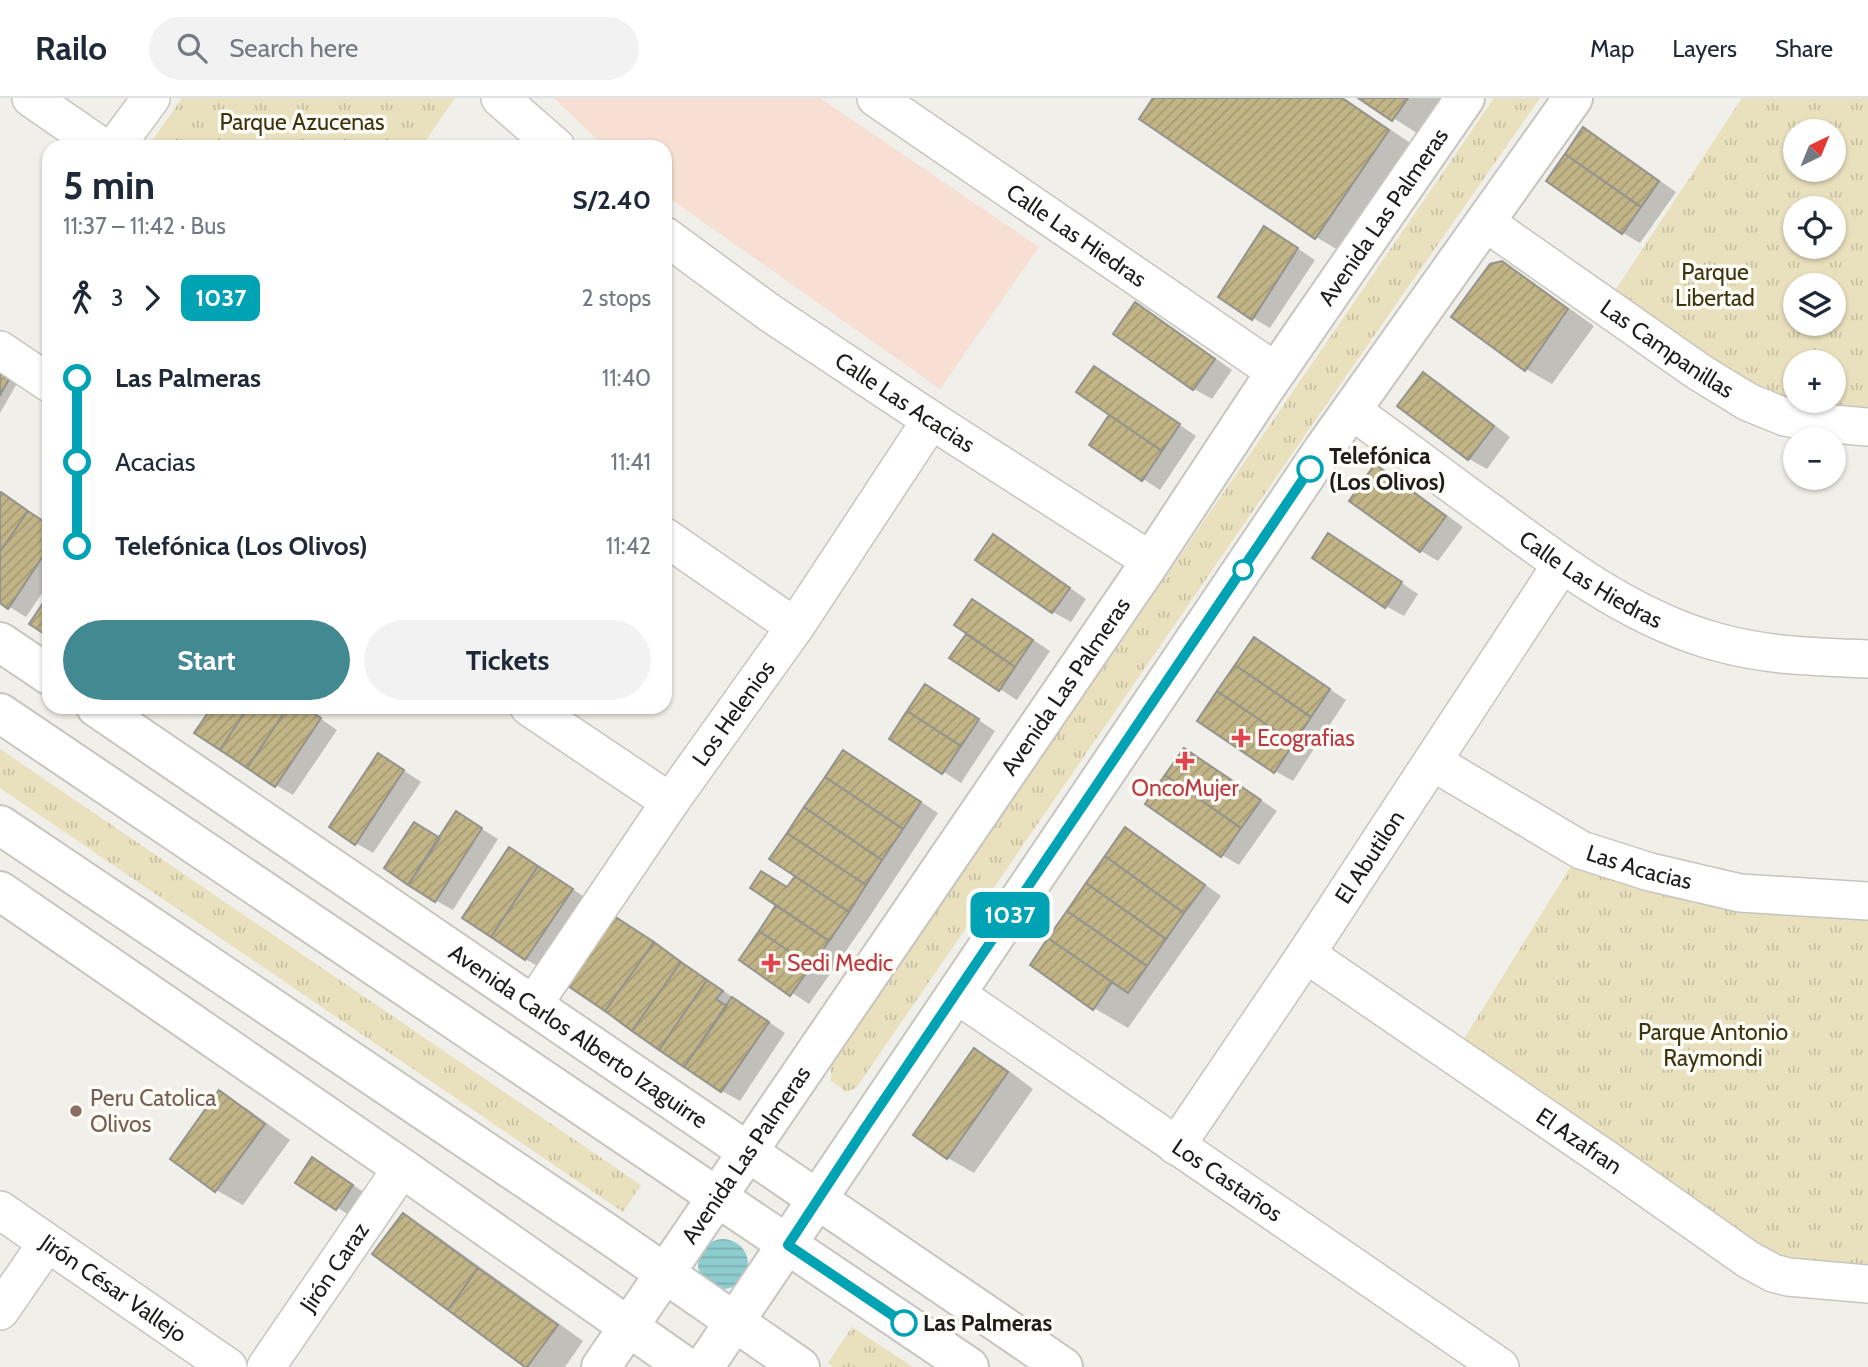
<!DOCTYPE html>
<html lang="en">
<head>
<meta charset="utf-8">
<style>
  body { margin:0; font-family:Cabin,sans-serif; background:#f2f2f3; color:#1f2937; height:100vh; display:flex; flex-direction:column; font-size:26px; white-space:nowrap }
  * { box-sizing:border-box; margin:0 }
  p { font-size:23px; color:#747a83 }
  .icon { flex:none; width:38px; height:38px; fill:none; stroke:currentColor; stroke-width:2; stroke-linecap:round; stroke-linejoin:round }
  .map { position:relative; flex:1; overflow:hidden }
  .drawer { position:absolute; left:42px; top:42px; width:630px; height:574px; display:flex; flex-direction:column; background:#fff; border-radius:21px; box-shadow:0 2px 5px #0004 }
  .drawer>* { flex:none }
  .badge { padding:0 14px; border-radius:10px; font-size:24px; line-height:46px }
  .needle { width:46px; rotate:43deg }
  .buttons { position:absolute; left:1783px; top:21px; display:grid; gap:14px }
  .buttons a { display:grid; place-items:center; width:63px; height:63px; border-radius:50%; background:#fff; box-shadow:0 2px 5px #0004; font-size:35px }
  .map>.badge { position:absolute; translate:-50% -50%; box-shadow:0 0 0 4px #fff }
  .legs { display:flex; align-items:center; gap:10px; height:77px; padding:0 21px; font-size:23px }
  .legs p { margin-inline-start:auto }
  .head { display:flex; align-items:center; justify-content:space-between; height:119px; padding:0 21px }
  h1 { font-size:38px; font-weight:800; line-height:52px }
  .button { display:flex; gap:14px; margin-top:auto; padding:14px 21px }
  .button a { flex:1; height:80px; border-radius:42px; background:#428992; color:#fff; font-size:28px; font-weight:800; line-height:80px; text-align:center }
  .button a+a { background:#f2f2f3; color:#1f2937 }
  ul { padding:0 21px; list-style:none }
  li { display:flex; align-items:center; gap:24px; height:84px; font-size:26px }
  li i { display:grid; place-items:center; width:10px; height:100%; margin:0 9px; background:currentColor }
  li i::after { content:''; width:18px; height:18px; margin:-9px; border:5px solid; border-radius:50%; background:#fff }
  li p { margin-inline-start:auto }
  li:first-child i { background:linear-gradient(#0000 50%,currentColor 0) }
  li:last-child i { background:linear-gradient(currentColor 50%,#0000 0) }
  header { display:flex; align-items:center; gap:42px; box-sizing:border-box; height:98px; padding:0 35px; background:#fff; border-bottom:2px solid #e0e1e3 }
  header strong { font-size:33px }
  nav { display:flex; gap:38px; margin-inline-start:auto; font-size:24px }
  .search { width:490px; height:63px; background:#f2f2f3; display:flex; align-items:center; gap:18px; box-sizing:border-box; padding:0 24px; border-radius:38px; color:#747a83; font-size:26px }
  .map>svg:first-child { display:block }
  .education { fill:#f7dfd4 }
  .grass { fill:url(#grass-tufts); fill-rule:evenodd }
  .water { fill:url(#water-rules) }
  .shadow { fill:#0003 }
  .building { fill:url(#building-hatch); stroke:#94938e; stroke-width:2 }
  .lines { fill:none; stroke-linecap:round; stroke-linejoin:round }
  .street-casing { stroke:#c6c5bf; stroke-width:40 }
  .secondary-casing { stroke:#c6c5bf; stroke-width:42 }
  .primary-casing { stroke:#c6c5bf; stroke-width:42 }
  .street { stroke:#fff; stroke-width:37 }
  .secondary { stroke:#fff; stroke-width:38 }
  .primary { stroke:#fff; stroke-width:38 }
  .line-1-casing { stroke:#fff; stroke-width:16 }
  .line-1 { stroke:#00a3b4; stroke-width:10 }
  .stop-1-dot { fill:#fff; stroke:#00a3b4; stroke-width:3.5 }
  .health-dot { fill:#e0444e; stroke:#fefcf6; stroke-width:2.5 }
  .education-dot { fill:#8d6e63; stroke:#fefcf6; stroke-width:2.5 }
  .labels { text-anchor:middle; dominant-baseline:central; stroke-width:7; stroke-linejoin:round; paint-order:stroke }
  .park-label { font-size:23px; fill:#3e340d; stroke:#fefcf6 }
  .street-label { font-size:23px; fill:#1e1d1b; stroke:#fefcf6 }
  .stop-label { font-size:23px; font-weight:bold; fill:#1e1d1b; stroke:#fefcf6; text-anchor:start }
  .health-label { font-size:23px; fill:#be3a42; stroke:#fefcf6; text-anchor:start }
  .education-label { font-size:23px; fill:#785e54; stroke:#fefcf6; text-anchor:start }
</style>
</head>
<body>
<header>
<strong>Railo</strong>
<div class="search"><svg class="icon" aria-label="search" viewBox="0 0 24 24"><circle cx="10" cy="10" r="6"/><path d="M15 15l6 6"/></svg>Search here</div>
<nav><a>Map</a><a>Layers</a><a>Share</a></nav>
</header>
<div class="map">
<svg width="1868" height="1269" viewBox="0 0 1868 1269">
  <defs>
    <pattern id="grass-tufts" width="24" height="20" patternUnits="userSpaceOnUse" patternTransform="scale(1.75)"><rect width="24" height="20" fill="#e9e0bd"/><path d="M3 7l-1-3M5 7V3M7 7l1-3M15 17l-1-3M17 17v-4M19 17l1-3" fill="none" stroke="#c7c0a2"/></pattern>
    <pattern id="water-rules" width="6" height="5" patternUnits="userSpaceOnUse" patternTransform="scale(1.75)"><rect width="6" height="5" fill="#8dcccf"/><path d="M0 2.5h6" fill="none" stroke="#79afb1"/></pattern>
    <pattern id="building-hatch" width="6" height="6" patternUnits="userSpaceOnUse" patternTransform="scale(1.75)"><rect width="6" height="6" fill="#c1b486"/><path d="M-1 1l2-2M0 6l6-6M5 7l2-2" fill="none" stroke="#a59a73"/></pattern>
  </defs>
  <rect width="100%" height="100%" fill="#f0efe9"/>
  <path class="education" d="M554,0H820L1039,149L940,291L665,97V49H605Z"/>
  <path class="grass" d="M182,0H455L421,49H153L149,47Z
    M1494,0H1540L1312,327L856,990L846,994L831,983V967Z
    M1742,0H1868V329L1810,324L1605,208ZM1796,33H1834V72H1796ZM1796,110H1834V149H1796ZM1796,187H1834V226H1796ZM1796,264H1834V303H1796Z
    M0,651L641,1087L623,1114L0,690Z
    M1581,752L1868,803V1186L1796,1181L1454,957Z
    M852,1229L913,1269H834L828,1265Z"/>
  <path class="water" d="M698 1166a25 25 0 1 1 50 0a25 25 0 1 1-50 0Z"/>
  <path class="shadow" d="M1155,0H1344L1422,53L1350,159L1316,139Z
    M1362,0H1445L1420,37Z
    M1584,32L1601,42L1676,94L1640,145L1623,135Z
    M1282,140L1315,162L1270,230L1253,220Z
    M1501,165L1528,181L1594,228L1552,286L1526,271Z
    M1153,217L1232,272L1212,301L1194,291L1115,235Z
    M0,271L19,282L0,315Z
    M1423,276L1441,286L1510,339L1487,371L1469,361L1399,308Z
    M1112,281L1196,338L1160,392L1091,347L1111,317Z
    M1376,368L1393,378L1463,429L1438,463L1421,453L1351,402Z
    M0,398L19,406L49,427V485L26,519L0,503Z
    M1346,448L1418,496L1404,518L1386,508Z
    M1011,449L1086,501L1071,524L1053,514L978,462Z
    M990,513L1050,553L1017,602L952,560L968,535Z
    M1272,552L1346,602L1293,683L1275,673Z
    M943,598L995,633L961,685L891,640Z
    M214,609H304L337,632L293,697L276,687Z
    M1202,662L1277,713L1239,767L1222,757Z
    M861,664L938,715L866,824L809,906L741,861L788,791Z
    M396,667L421,684L373,755L356,745Z
    M474,726L498,741L453,812L435,802L441,742Z
    M1126,731L1143,741L1221,798L1128,930L1094,910Z
    M527,761L589,802L543,871L525,861Z
    M629,828L785,935L740,1003L722,993L567,885Z
    M974,952L1001,967L1033,991L974,1075L948,1060L915,1036Z
    M220,995L246,1010L290,1042L243,1107L216,1092Z
    M330,1072L370,1098L355,1121L298,1084Z
    M403,1117L430,1133L583,1243L565,1269H527L374,1156Z"/>
  <path class="building" d="M1153,0H1342L1389,32L1315,141L1139,21Z
    M1358,0H1408L1392,23Z
    M1583,29L1659,83L1641,109L1565,56Z
    M1565,56L1641,109L1622,136L1546,83Z
    M1264,128L1298,150L1252,222L1218,199Z
    M1502,163L1568,211L1525,273L1451,219L1490,166Z
    M1135,204L1215,261L1193,292L1113,236Z
    M1094,268L1180,326L1162,353L1076,294Z
    M0,269L12,276L0,297Z
    M1423,274L1494,328L1468,362L1397,308Z
    M1109,317L1162,353L1142,383L1089,347Z
    M1375,366L1446,418L1420,454L1349,403Z
    M1,394L28,413L0,454V395Z
    M28,413L49,427V449L8,511L0,505V454Z
    M1328,435L1402,484L1385,510L1312,460Z
    M993,436L1070,490L1052,515L975,462Z
    M49,496V539L29,526Z
    M972,501L1033,542L1015,569L954,527Z
    M966,536L1015,569L999,593L949,560Z
    M1254,539L1330,591L1311,619L1235,567Z
    M1235,567L1311,619L1294,645L1217,593Z
    M925,586L979,621L961,648L907,613Z
    M1217,593L1294,645L1274,675L1197,623Z
    M212,609H248L220,652L194,635Z
    M248,609H288L247,670L220,652Z
    M288,609H304L321,620L275,689L247,670Z
    M907,613L961,648L942,676L889,641Z
    M1184,650L1261,702L1241,730L1165,677Z
    M843,652L921,704L903,731L825,679Z
    M378,655L404,672L355,747L329,729Z
    M1165,677L1241,730L1221,759L1145,706Z
    M825,679L903,731L882,762L804,709Z
    M804,709L882,762L866,787L787,735Z
    M456,713L482,730L435,804L408,787Z
    M414,724L440,740L408,787L384,770Z
    M1125,729L1205,787L1184,815L1105,758Z
    M787,735L866,787L849,814L769,761Z
    M509,749L538,768L491,839L462,820Z
    M1105,758L1184,815L1166,841L1086,785Z
    M538,768L573,791L525,862L491,839Z
    M761,773L787,789L795,778L849,814L829,843L750,790Z
    M1086,785L1166,841L1147,868L1067,813Z
    M776,807L829,843L811,868L759,833Z
    M1067,813L1147,868L1128,895L1048,840Z
    M611,816L654,844L605,913L565,886Z
    M759,833L811,868L790,898L739,862Z
    M1048,840L1112,884L1093,912L1030,867Z
    M654,844L681,864L632,933L605,913Z
    M681,864L707,882L659,952L632,933Z
    M707,882L723,893L716,901L727,908L684,969L659,952Z
    M732,899L769,924L721,994L684,969Z
    M974,950L1008,974L947,1061L913,1037Z
    M219,992L265,1026L215,1094L170,1061Z
    M312,1059L353,1087L336,1112L295,1085Z
    M403,1115L478,1170L448,1212L372,1156Z
    M478,1170L558,1227L527,1269H525L448,1212Z"/>
  <g class="lines">
    <g class="street-casing">
      <g id="street">
        <path d="M31,0L102,49"/>
        <path d="M500,0L556,49"/>
        <path id="s1" d="M876,0L1276,274"/>
        <path d="M115,49L151,0"/>
        <path id="s2" d="M1485,124L1699,274L1748,304L1785,319L1810,324L1868,329"/>
        <path id="s3" d="M665,138L770,215L931,322L1151,463"/>
        <path d="M0,252L49,285"/>
        <path id="s4" d="M1351,312C1397,345 1442,379 1487,412C1559,465 1633,522 1721,545C1769,558 1818,559 1868,561"/>
        <path d="M665,439L795,529"/>
        <path d="M529,609L670,704"/>
        <path id="s5" d="M1433,664L1581,752L1650,774L1740,795L1868,803"/>
        <path id="s6" d="M1306,856L1610,1064L1749,1162L1773,1175L1788,1179L1868,1186"/>
        <path id="s7" d="M956,896L1500,1269"/>
        <path id="s8" d="M533,907L670,704L795,529L931,322"/>
        <path id="s9" d="M1176,1048L1306,856L1561,467"/>
        <path id="s10" d="M0,1112L228,1269"/>
        <path d="M0,1213L47,1145"/>
        <path id="s11" d="M266,1269L402,1070"/>
      </g>
    </g>
    <g class="secondary-casing">
      <g id="secondary">
        <path d="M0,544L49,577"/>
        <path id="s12" d="M96,609L1063,1269"/>
        <path d="M0,793L402,1070L686,1269"/>
        <path id="s13" d="M601,1269L1151,463L1263,293L1465,0"/>
        <path d="M704,1269L1323,352L1573,0"/>
      </g>
    </g>
    <g class="primary-casing">
      <path id="primary" d="M0,615L969,1269
        M0,727L608,1136L800,1269"/>
    </g>
    <use href="#street" class="street"/>
    <use href="#secondary" class="secondary"/>
    <use href="#primary" class="primary"/>
  </g>
  <g class="lines">
    <g class="line-1-casing">
      <path id="line-1" d="M904,1225L788,1147L865,1030L1310,371"/>
    </g>
    <use href="#line-1" class="line-1"/>
  </g>
  <g class="stop-1-dot">
    <circle cx="1310" cy="371" r="12"/>
    <circle cx="1243" cy="472" r="9"/>
    <circle cx="904" cy="1225" r="12"/>
  </g>
  <g class="health-dot">
    <path d="M1237.5 629.5h7v7h7v7h-7v7h-7v-7h-7v-7h7z"/>
    <path d="M1181.5 652.5h7v7h7v7h-7v7h-7v-7h-7v-7h7z"/>
    <path d="M767.5 854.5h7v7h7v7h-7v7h-7v-7h-7v-7h7z"/>
  </g>
  <circle class="education-dot" cx="76" cy="1013" r="7"/>
  <g class="labels">
    <g class="park-label">
      <text x="302" y="24">Parque Azucenas</text>
      <text x="1715" y="174">Parque<tspan x="1715" dy="26">Libertad</tspan></text>
      <text x="1713" y="934">Parque Antonio<tspan x="1713" dy="26">Raymondi</tspan></text>
    </g>
    <g class="street-label">
      <text stroke="none"><textPath href="#s13" startOffset="1391">Avenida Las Palmeras</textPath></text>
      <text stroke="none"><textPath href="#s1" startOffset="243">Calle Las Hiedras</textPath></text>
      <text stroke="none"><textPath href="#s2" startOffset="222">Las Campanillas</textPath></text>
      <text stroke="none"><textPath href="#s3" startOffset="292">Calle Las Acacias</textPath></text>
      <text stroke="none"><textPath href="#s4" startOffset="294">Calle Las Hiedras</textPath></text>
      <text stroke="none"><textPath href="#s13" startOffset="824">Avenida Las Palmeras</textPath></text>
      <text stroke="none"><textPath href="#s8" startOffset="354">Los Helenios</textPath></text>
      <text stroke="none"><textPath href="#s9" startOffset="348">El Abutilon</textPath></text>
      <text stroke="none"><textPath href="#s5" startOffset="233">Las Acacias</textPath></text>
      <text stroke="none"><textPath href="#s12" startOffset="584">Avenida Carlos Alberto Izaguirre</textPath></text>
      <text stroke="none"><textPath href="#s6" startOffset="331">El Azafran</textPath></text>
      <text stroke="none"><textPath href="#s13" startOffset="257">Avenida Las Palmeras</textPath></text>
      <text stroke="none"><textPath href="#s7" startOffset="329">Los Castaños</textPath></text>
      <text stroke="none"><textPath href="#s11" startOffset="121">Jirón Caraz</textPath></text>
      <text stroke="none"><textPath href="#s10" startOffset="138">Jirón César Vallejo</textPath></text>
    </g>
    <g class="stop-label">
      <text x="1329" y="358">Telefónica<tspan x="1329" dy="26">(Los Olivos)</tspan></text>
      <text x="923" y="1225">Las Palmeras</text>
    </g>
    <g class="health-label">
      <text x="1257" y="640">Ecografias</text>
      <text x="1185" y="690" text-anchor="middle">OncoMujer</text>
      <text x="787" y="865">Sedi Medic</text>
    </g>
    <g class="education-label">
      <text x="90" y="1000">Peru Catolica<tspan x="90" dy="26">Olivos</tspan></text>
    </g>
  </g>
</svg>
<div class="buttons">
<a><svg class="needle" viewBox="-14 -14 28 28"><path d="M0-13l5 13h-10z" fill="#e53935"/><path d="M0 13l5-13h-10z" fill="#747a83"/></svg></a>
<a><svg class="icon" aria-label="locate" viewBox="0 0 24 24"><circle cx="12" cy="12" r="6"/><path d="M12 2v4M12 18v4M2 12h4M18 12h4"/></svg></a>
<a><svg class="icon" aria-label="layers" viewBox="0 0 24 24"><path d="M12 4l9 5-9 5-9-5zM3 14l9 5 9-5"/></svg></a>
<a>+</a>
<a>−</a>
</div>
<b class="badge" style="left:1010px;top:817px;background:#00a3b4;color:#fff">1037</b>
<section class="drawer">
<div class="head"><div><h1>5 min</h1><p>11:37 – 11:42 · Bus</p></div><b>S/2.40</b></div>
<div class="legs"><svg class="icon" aria-label="walk" viewBox="0 0 24 24"><circle cx="13" cy="4" r="2"/><path d="M13 8l-2 6 4 7M11 14l-3 7M7 12l3-4h3l4 4"/></svg>3<svg class="icon" aria-label="forward" viewBox="0 0 24 24"><path d="M9 5l7 7-7 7"/></svg><b class="badge" style="background:#00a3b4;color:#fff">1037</b><p>2 stops</p></div>
<ul>
<li><i style="color:#00a3b4"></i><b>Las Palmeras</b><p>11:40</p></li>
<li><i style="color:#00a3b4"></i><span>Acacias</span><p>11:41</p></li>
<li><i style="color:#00a3b4"></i><b>Telefónica (Los Olivos)</b><p>11:42</p></li>
</ul>
<div class="button"><a>Start</a><a>Tickets</a></div>
</section>
</div>
</body>
</html>
